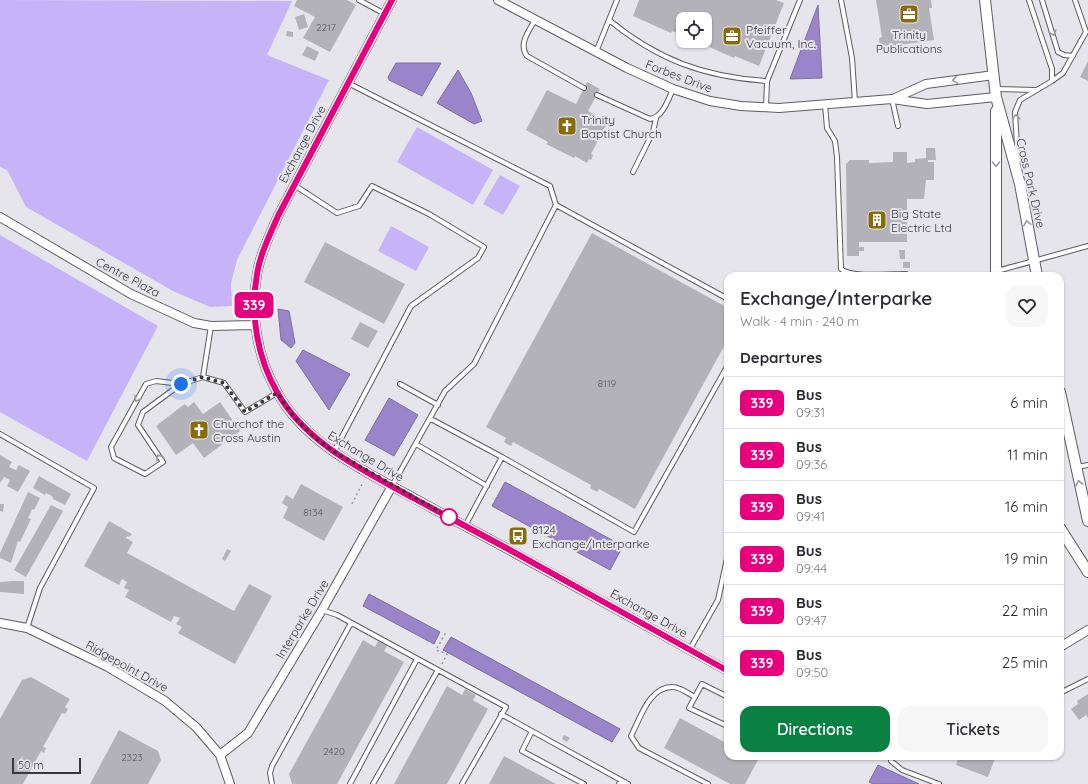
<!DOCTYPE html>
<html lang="en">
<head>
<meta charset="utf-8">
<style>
  body { margin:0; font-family:Quicksand,sans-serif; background:#f7f7f7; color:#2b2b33; height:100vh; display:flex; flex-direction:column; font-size:15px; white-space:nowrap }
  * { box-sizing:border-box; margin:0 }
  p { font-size:13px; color:#7c7c81 }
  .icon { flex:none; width:22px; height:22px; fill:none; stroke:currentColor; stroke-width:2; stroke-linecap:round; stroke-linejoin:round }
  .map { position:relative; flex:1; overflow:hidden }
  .side { position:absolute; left:724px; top:272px; width:340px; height:488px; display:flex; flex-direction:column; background:#fff; border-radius:12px; box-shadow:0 1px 3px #0004 }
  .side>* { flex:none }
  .badge { padding:0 8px; border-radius:6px; font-size:14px; line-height:26px }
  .controls { position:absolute; left:676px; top:12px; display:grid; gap:8px }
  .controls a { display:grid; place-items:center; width:36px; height:36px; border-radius:8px; background:#fff; box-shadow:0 1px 3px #0004; font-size:20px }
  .scale { position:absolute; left:12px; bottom:10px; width:69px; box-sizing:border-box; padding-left:4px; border:2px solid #38373a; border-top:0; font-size:11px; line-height:14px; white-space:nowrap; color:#38373a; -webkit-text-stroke:3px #e7e5ec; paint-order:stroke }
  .you { position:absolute; width:20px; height:20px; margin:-10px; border:3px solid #fff; border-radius:50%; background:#1a73e8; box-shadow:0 0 0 6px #1a73e833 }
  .map>.badge { position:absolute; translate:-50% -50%; box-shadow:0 0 0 2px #fff }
  h2 { padding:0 16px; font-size:15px; line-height:36px }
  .round { display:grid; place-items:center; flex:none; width:42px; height:42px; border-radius:12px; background:#f7f7f7 }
  .head { display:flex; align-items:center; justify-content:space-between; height:68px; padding:0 16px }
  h1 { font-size:19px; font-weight:600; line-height:30px }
  .button { display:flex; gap:8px; margin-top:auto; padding:8px 16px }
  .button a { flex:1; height:46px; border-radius:12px; background:#0b8043; color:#fff; font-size:16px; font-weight:600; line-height:46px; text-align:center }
  .button a+a { background:#f7f7f7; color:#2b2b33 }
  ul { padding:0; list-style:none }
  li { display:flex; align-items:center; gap:12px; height:52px; padding:0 16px; border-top:1px solid #e1e1e2 }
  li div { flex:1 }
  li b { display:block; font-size:15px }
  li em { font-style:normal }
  li .badge { min-width:44px; font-weight:700; text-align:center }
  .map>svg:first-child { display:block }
  .green { fill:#c7b3f8 }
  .water { fill:#9a85cb; stroke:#7d6ea0 }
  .building { fill:#b4b2b9 }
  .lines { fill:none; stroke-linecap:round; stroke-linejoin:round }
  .service-casing { stroke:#5e5c63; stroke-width:6 }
  .minor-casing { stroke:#5e5c63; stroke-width:10 }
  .tertiary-casing { stroke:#5e5c63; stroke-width:12 }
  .path { stroke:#97969b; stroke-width:1.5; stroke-dasharray:2 3; stroke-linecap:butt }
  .service { stroke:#fff; stroke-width:4 }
  .minor { stroke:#fff; stroke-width:8 }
  .tertiary { stroke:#fff; stroke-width:10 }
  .oneway { stroke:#9c9b9c }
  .line-casing { stroke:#fff; stroke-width:9 }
  .line { stroke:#e6007e; stroke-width:6 }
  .walk { stroke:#38373a; stroke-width:4; stroke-dasharray:0 7.2 }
  .stop-dot { fill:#fff; stroke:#e6007e; stroke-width:2 }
  .labels { text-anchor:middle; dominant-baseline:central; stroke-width:4; stroke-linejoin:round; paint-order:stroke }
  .number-label { font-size:10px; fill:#57565a }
  .poi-label { font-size:12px; fill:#38373a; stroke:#e7e5ec; text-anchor:start }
  .street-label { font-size:12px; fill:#38373a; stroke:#e7e5ec }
</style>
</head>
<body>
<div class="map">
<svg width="1088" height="784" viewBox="0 0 1088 784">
  <rect width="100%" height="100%" fill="#e7e5ec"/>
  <path class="green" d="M0,0L292,1L267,55L329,80L237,260L231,283L232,306L210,307L173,291L26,207L7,170L0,167Z
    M417,127L493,170L473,205L397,162Z
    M500,175L520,186L503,215L483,204Z
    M391,226L429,247L416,271L378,251Z
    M0,235L158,326L87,461L0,412Z"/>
  <path class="water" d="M818,5L822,78L790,79Z
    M396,63H441L422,96L389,80L388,77Z
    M458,70L471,93L482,121L474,124L437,103Z
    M278,309L289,311L295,343L291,348L281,340Z
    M303,350L350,374L329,410L296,361Z
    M389,398L418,415L394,456L365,440Z
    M505,482L623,546L610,570L492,506Z
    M369,594L440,632L434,644L363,606Z
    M451,637L620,729L612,742L443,650Z
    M878,765L919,784H873L869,782Z"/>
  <path class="building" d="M297,0H347L356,5L330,52L303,38L315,17L294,6Z
    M639,0H776L784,3L759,66L735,56L734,58L696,41H705V19H683V36L672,31L671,33L633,16Z
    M876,0H931L932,8H929L934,40L880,48L879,38L882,37Z
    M304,14L308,27L299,30L295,17Z
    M287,31L293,32V37L286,36Z
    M307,46L319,52L315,61L302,55Z
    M1088,61V81L1080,77Z
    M587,82L600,89L588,111L608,122L603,131L605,132L604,134L602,133L591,154L593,155L591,160L589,159L587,163L575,156L574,158L546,144L548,142L526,130L547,90L576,104Z
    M926,148H935L936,160H928V162H934V180H926L924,199H907V242H859V247H864V251H859V256H847L846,164L850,160H869V163L893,162V152H907V163L915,162V159L926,158Z
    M592,233L728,308V339L635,509L599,489L597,492L590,488L591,485L513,442L511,446L504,442L506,438L486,427Z
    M325,242L405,284L384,324L304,282Z
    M899,250H905V259H900Z
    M903,262H910V268H903Z
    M360,322L378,331L368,348L351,339Z
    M194,402L203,414L220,402L240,431L204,458L193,443L176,455L156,426L182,406L185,404L188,407Z
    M0,455L12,462L9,467L16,470L19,465L30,471L18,492L7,486L10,480L4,477L0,483Z
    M39,476L71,494L65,505L53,499L52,496L46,493L45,495L33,488Z
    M301,484L343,507L324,541L283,518L288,507L282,503L286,495L293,499Z
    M28,492L40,498L34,510L32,509L31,512L28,518L31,519L20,542L18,541L11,563L0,558V553Z
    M0,504H4L3,512L0,511Z
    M51,505L63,511L26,577L14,570Z
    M109,521L132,534L129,537L127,536L126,538L133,542L127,553L234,611L249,584L272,596L235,664L178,633L182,627L176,624L180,618L174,616L171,622L125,597L129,590L124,588L127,582L122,579L119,585L84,566Z
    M227,549L231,551L225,561L222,559Z
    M12,581H24V594L0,592V582Z
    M363,640L375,647L378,641L387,646L384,651L404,662L337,784H292L289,774Z
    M31,677L70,699L65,707L68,709L65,714L62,713L43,747L46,748L44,753L41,751L23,784H0V719L22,680Z
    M447,686L462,695L465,689L476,695L473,700L488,709L447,784H394Z
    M1088,694V718L1086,715L1079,720L1071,709L1078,704L1077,701Z
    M680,718L728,744V756H750L758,760L745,784H730L664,748Z
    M119,730L158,751L161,760L148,784H90Z
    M564,735L570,738L567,742L562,739Z
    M504,756L556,784H489Z
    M959,756H1002L995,758L988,777L956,765Z"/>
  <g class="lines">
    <g class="service-casing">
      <path id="service" d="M359,0L385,14
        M841,0L852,58L855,102
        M1042,0L1058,52L1064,55L1073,56
        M535,20C529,31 518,44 527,56L584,88
        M609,20C658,60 704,77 767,81
        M596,52L617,0
        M1052,81L1063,73L1086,32L1075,0
        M348,83L550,186L556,205
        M996,89L1035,90
        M597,95L650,119C663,117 668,100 673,89
        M892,99L898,126
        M825,105L827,128L835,141L837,157L841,269C852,278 890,274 906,274
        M766,107L767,81L800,0
        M1018,162L1015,112L1020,100L1052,81V69L1029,0
        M633,172L653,132L656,118
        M294,185L337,213L359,206L372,186L429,214L484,247L478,258L411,306L334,452
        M997,271L1088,246
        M203,377L224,383L245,412L277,393
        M181,384L156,381L146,384L111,447L114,458L145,474L163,462L138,425L143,412L181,384L203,377L211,326
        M400,384L438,405
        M431,419L502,457
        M0,434L94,488L40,588L27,628
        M416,444L487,486
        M1077,467L1088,465
        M392,486L445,391L474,364L556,205L728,299
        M465,526L502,457L634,532L728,365
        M1060,601V605
        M322,610L337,615L506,707L462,784
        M690,649L718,600L728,554
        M1060,693L1088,679
        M695,697C689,694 680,687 673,687C649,686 640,719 631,736L639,748L708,784
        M728,697L702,684L689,708L725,725L728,719
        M501,714L628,784
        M532,731L522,751L584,784
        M891,756V761L902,770L939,784
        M272,784L270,773L272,766L351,623
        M350,784L417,659
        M373,784L438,670
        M619,784L625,782"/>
    </g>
    <g class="minor-casing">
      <path id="minor" d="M392,0L278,216C270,235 260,254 257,274C250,314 257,357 277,392C305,443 362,470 412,497C442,514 473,530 504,547C578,588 653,629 728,671
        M498,0L627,68L673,89L710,101L741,106L779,108L892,99L927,104L996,97
        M893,99L926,84L994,75
        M0,217L131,294L194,323L211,326L254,325
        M0,623L27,628L108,667L165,701L196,727L220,755L230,784
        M1060,647L1088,630
        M220,755L248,733L322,610L392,486"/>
    </g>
    <g class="tertiary-casing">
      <path id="tertiary" d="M985,0L996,97L1020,184L1037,276
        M996,111V276
        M1060,392L1088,521
        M1060,528L1088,572"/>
    </g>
    <path class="path" d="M352,504L362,484
      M442,664L447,654L436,650L446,632"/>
    <use href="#service" class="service"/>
    <use href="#minor" class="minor"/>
    <use href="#tertiary" class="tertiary"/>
  </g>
  <defs><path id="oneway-chevron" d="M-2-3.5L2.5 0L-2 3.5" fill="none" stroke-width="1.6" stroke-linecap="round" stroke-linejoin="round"/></defs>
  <g class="oneway">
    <use href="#oneway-chevron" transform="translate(1053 33) rotate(73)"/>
    <use href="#oneway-chevron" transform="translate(955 80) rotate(172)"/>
    <use href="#oneway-chevron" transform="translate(1016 117) rotate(-92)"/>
    <use href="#oneway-chevron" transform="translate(996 164) rotate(90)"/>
    <use href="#oneway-chevron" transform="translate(1027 223) rotate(-101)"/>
    <use href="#oneway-chevron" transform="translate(137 399) rotate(119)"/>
    <use href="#oneway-chevron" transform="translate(159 457) rotate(-122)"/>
    <use href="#oneway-chevron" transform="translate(1079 483) rotate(-102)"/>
  </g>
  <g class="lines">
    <g class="line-casing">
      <path id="line" d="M392,0L278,216C270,235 260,254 257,274C250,314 257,357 277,392C306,444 365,471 415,499C447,516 478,533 510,550C583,590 655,631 728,671"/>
    </g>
    <use href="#line" class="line"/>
    <path class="walk" d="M181,384L202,377L224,383L245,412L277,393L294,417L314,437L333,451L449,517"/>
  </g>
  <defs>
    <g id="office-square" transform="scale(1)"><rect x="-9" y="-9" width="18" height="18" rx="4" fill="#896a08" stroke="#e7e5ec"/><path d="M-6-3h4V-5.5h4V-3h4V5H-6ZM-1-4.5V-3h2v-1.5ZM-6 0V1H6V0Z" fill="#fff"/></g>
    <g id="church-square" transform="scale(1)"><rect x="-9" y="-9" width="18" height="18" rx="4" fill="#896a08" stroke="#e7e5ec"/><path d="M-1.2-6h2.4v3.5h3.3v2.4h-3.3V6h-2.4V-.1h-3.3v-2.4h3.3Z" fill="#fff"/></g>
    <g id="building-square" transform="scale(1)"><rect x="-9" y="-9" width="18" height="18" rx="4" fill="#896a08" stroke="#e7e5ec"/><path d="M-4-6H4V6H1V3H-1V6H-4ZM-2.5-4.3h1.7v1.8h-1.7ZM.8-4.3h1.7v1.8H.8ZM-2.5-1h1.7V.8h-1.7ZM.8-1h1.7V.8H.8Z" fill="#fff"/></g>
    <g id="bus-square" transform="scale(1)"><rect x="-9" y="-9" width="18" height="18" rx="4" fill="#896a08" stroke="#e7e5ec"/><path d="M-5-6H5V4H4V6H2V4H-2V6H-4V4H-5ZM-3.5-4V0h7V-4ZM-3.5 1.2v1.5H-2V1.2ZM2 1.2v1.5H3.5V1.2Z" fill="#fff"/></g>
  </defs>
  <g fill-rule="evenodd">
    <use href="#office-square" x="909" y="14"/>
    <use href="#office-square" x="732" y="36"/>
    <use href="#church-square" x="567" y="126"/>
    <use href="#building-square" x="877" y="220"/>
    <use href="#church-square" x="199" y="430"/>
    <use href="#bus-square" x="518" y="536"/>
  </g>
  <circle class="stop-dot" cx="449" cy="517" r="8"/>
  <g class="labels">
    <g class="number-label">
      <text x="326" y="27">2217</text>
      <text x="607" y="383">8119</text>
      <text x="313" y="512">8134</text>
      <text x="334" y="751">2420</text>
      <text x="132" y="757">2323</text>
    </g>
    <g class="poi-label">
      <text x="746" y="29">Pfeiffer<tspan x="746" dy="14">Vacuum, Inc.</tspan></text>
      <text x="909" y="34" text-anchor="middle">Trinity<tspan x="909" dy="14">Publications</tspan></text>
      <text x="581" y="119">Trinity<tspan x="581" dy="14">Baptist Church</tspan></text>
      <text x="891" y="213">Big State<tspan x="891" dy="14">Electric Ltd</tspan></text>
      <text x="213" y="423">Churchof the<tspan x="213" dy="14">Cross Austin</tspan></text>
      <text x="532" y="529">8124<tspan x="532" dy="14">Exchange/Interparke</tspan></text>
    </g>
    <g class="street-label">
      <text transform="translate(679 76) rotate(21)">Forbes Drive</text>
      <text transform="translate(302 144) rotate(-62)">Exchange Drive</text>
      <text transform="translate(1031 183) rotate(77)">Cross Park Drive</text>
      <text transform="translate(128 277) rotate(28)">Centre Plaza</text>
      <text transform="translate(366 456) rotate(31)">Exchange Drive</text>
      <text transform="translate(649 613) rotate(29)">Exchange Drive</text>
      <text transform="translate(302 619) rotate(-59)">Interparke Drive</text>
      <text transform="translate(127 666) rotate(29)">Ridgepoint Drive</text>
    </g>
  </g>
</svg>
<div class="controls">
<a><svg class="icon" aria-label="locate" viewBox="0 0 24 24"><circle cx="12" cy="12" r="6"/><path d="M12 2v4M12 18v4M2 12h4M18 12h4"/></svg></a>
</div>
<div class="scale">50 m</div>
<div class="you" style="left:181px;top:384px"></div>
<b class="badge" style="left:254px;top:305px;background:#e6007e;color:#fff">339</b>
<section class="side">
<div class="head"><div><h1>Exchange/Interparke</h1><p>Walk · 4 min · 240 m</p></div><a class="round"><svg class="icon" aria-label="heart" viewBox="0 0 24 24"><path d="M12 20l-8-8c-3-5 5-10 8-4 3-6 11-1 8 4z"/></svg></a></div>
<h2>Departures</h2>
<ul>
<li><span class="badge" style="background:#e6007e;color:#fff">339</span><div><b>Bus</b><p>09:31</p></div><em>6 min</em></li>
<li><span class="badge" style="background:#e6007e;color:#fff">339</span><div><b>Bus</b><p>09:36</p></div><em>11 min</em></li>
<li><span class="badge" style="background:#e6007e;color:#fff">339</span><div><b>Bus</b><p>09:41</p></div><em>16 min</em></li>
<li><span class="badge" style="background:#e6007e;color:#fff">339</span><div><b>Bus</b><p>09:44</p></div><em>19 min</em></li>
<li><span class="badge" style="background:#e6007e;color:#fff">339</span><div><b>Bus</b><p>09:47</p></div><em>22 min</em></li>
<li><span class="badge" style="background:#e6007e;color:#fff">339</span><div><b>Bus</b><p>09:50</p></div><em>25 min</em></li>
</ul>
<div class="button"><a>Directions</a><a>Tickets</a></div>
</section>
</div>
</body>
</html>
